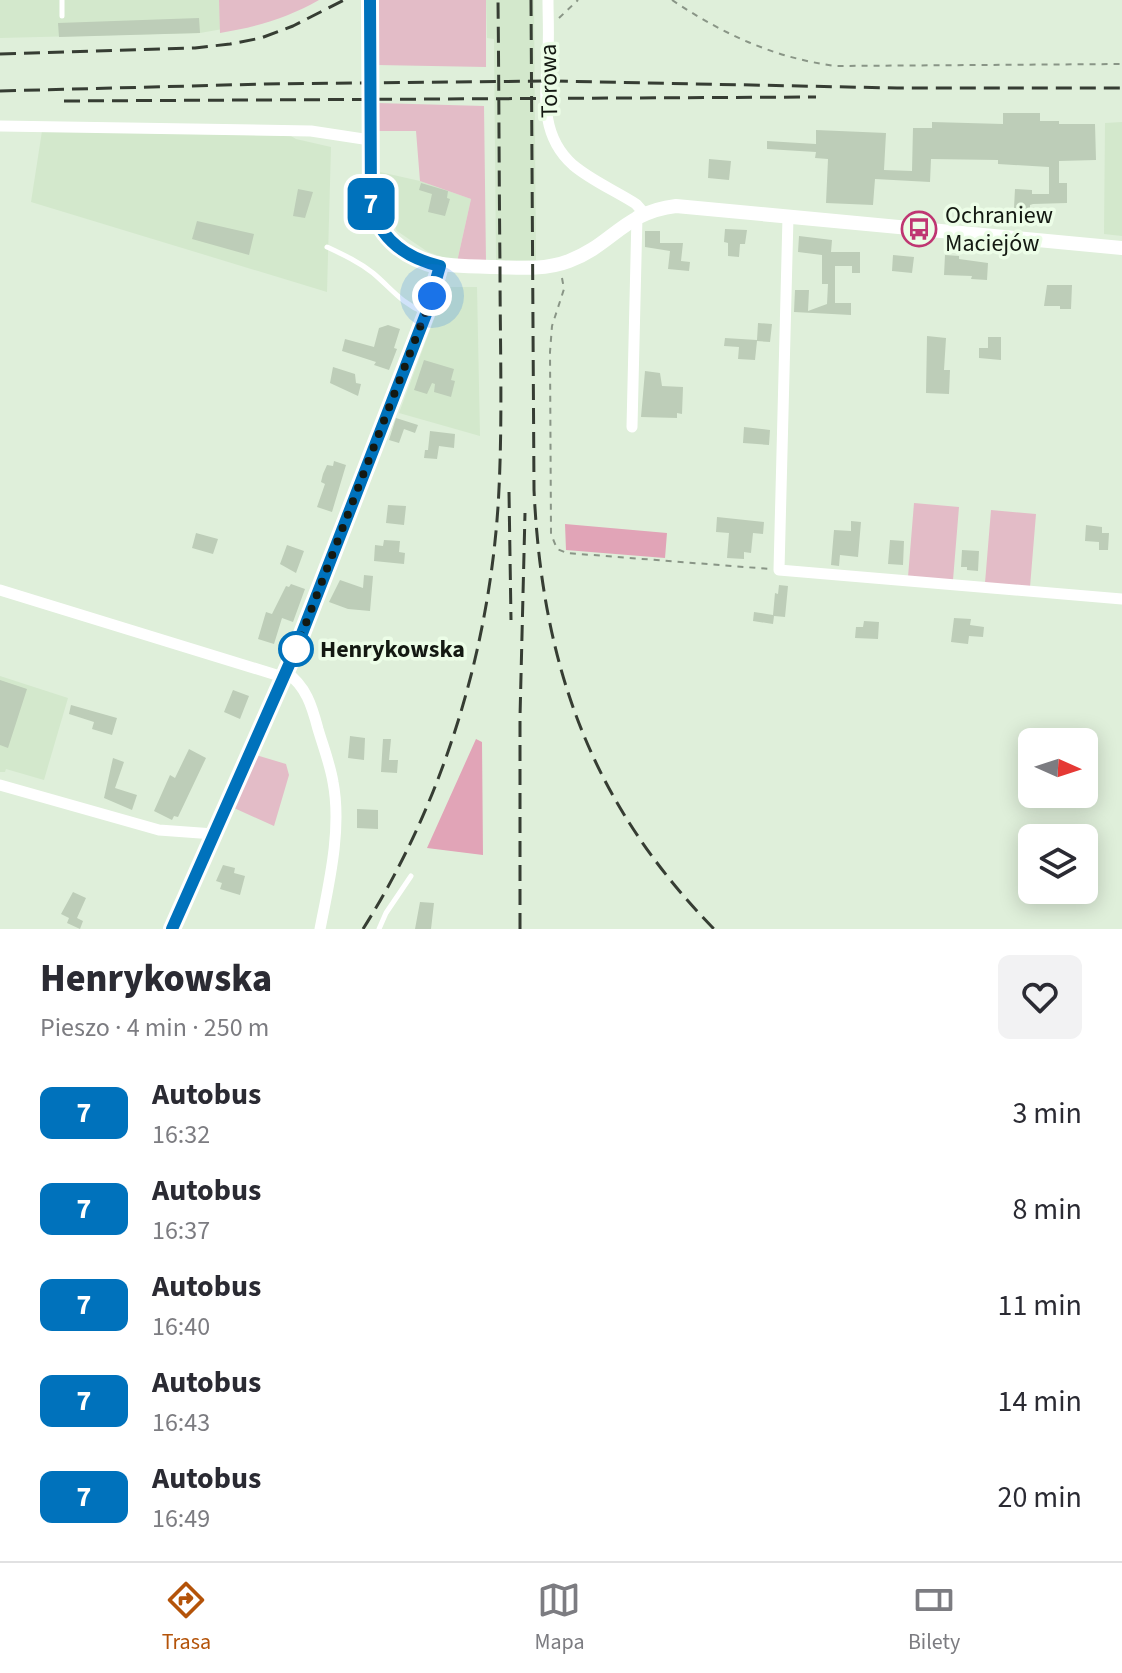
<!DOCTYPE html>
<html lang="pl">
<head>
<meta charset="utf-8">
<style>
  body { margin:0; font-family:"Source Sans 3",sans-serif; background:#f2f2f3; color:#2b2b33; height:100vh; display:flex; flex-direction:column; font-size:30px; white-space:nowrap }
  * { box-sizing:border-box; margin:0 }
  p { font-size:26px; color:#7c7c81 }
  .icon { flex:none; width:44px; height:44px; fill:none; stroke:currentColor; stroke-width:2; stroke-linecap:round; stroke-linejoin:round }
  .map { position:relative; height:929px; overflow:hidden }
  .side { display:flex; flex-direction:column; background:#fff; flex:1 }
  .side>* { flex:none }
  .badge { padding:0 16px; border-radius:12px; font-size:28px; line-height:52px }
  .needle { width:52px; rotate:93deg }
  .buttons { position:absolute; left:1018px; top:728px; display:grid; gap:16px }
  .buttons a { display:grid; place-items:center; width:80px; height:80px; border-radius:12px; background:#fff; box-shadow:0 4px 20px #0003; font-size:40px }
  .you { position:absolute; width:40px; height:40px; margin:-20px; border:6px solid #fff; border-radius:50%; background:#1a73e8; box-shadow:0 0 0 12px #1a73e833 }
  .map>.badge { position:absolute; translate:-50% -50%; box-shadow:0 0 0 4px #fff }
  .round { display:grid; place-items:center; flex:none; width:84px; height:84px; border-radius:12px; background:#f2f2f3 }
  .head { display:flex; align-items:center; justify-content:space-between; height:136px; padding:0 40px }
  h1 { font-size:38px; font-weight:800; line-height:60px }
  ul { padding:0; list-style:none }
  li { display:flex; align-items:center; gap:24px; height:96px; padding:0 40px }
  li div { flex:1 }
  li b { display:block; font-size:30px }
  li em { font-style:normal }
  li .badge { min-width:88px; font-weight:700; text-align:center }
  .dock { display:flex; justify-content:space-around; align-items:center; height:112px; border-top:2px solid #e1e1e2; background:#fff; font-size:22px; color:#7c7c81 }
  .dock a { display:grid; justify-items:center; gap:4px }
  .dock .on { color:#b45309 }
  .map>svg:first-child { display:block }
  .built { fill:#d3e8cc }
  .green { fill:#e3bcc7 }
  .forest { fill:#e1a4b7 }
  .building { fill:#bdcdb8 }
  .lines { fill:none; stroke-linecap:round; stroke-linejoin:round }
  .path { stroke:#899586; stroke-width:2; stroke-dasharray:6 6; stroke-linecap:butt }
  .service { stroke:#fff; stroke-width:5 }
  .minor { stroke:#fff; stroke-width:11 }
  .tertiary { stroke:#fff; stroke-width:14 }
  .rail { stroke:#363d33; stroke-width:3; stroke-dasharray:16 8; stroke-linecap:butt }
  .line-casing { stroke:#fff; stroke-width:18 }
  .line { stroke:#0072bc; stroke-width:12 }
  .walk { stroke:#141912; stroke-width:8; stroke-dasharray:0 14.4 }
  .stop-dot { fill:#fff; stroke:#0072bc; stroke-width:4 }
  .labels { text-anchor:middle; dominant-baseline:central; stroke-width:7; stroke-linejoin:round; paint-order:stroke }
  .street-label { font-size:24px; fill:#141912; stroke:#ecfde7 }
  .poi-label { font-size:24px; fill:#141912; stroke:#ecfde7; text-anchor:start }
  .stop-label { font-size:24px; font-weight:bold; fill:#141912; stroke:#ecfde7; text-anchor:start }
</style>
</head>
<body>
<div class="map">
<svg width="1122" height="929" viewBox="0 0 1122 929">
  <rect width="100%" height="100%" fill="#dfefda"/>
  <path class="built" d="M0,0H310L251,24L200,33L0,38Z
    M486,0H534L536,260L496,261L494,39L487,38Z
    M1122,122V236L1104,234L1105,123Z
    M42,131L291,136L296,139L331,147L327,292L31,202Z
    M380,172L420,181L471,199L457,262L428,252L397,231L385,210Z
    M446,287H477L480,436L399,413Z
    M0,676L68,698L44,780L6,769L5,772H0Z"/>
  <path class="green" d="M219,0H319C287,18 257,27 220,33Z
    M378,0H486V67L377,65Z
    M377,103L484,106L486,261L457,262L471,199L420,181L416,131H377Z
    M914,503L959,507L953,580L908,577Z
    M991,510L1036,514L1030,587L985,583Z
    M256,755L286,764L289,775L274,826L234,808Z"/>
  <path class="forest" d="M565,524L667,533L665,558L566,550Z
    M476,739L482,742L483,855L427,848Z"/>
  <path class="building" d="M199,18L200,33L59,37L58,23Z
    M1003,113H1040V121H1059V124H1095L1096,160L1059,161V183H1067V203L1033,204L1030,205V210L1014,208L1015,189L1032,190V194H1049V167L998,164V160L931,159L930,182L875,179L873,205L826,203L828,159L815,158L816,152L767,149V141L816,144V130L886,133L884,170L912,171L913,128H932V122L1003,124Z
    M709,159L731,161L729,180L708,178Z
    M421,183L448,191L447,198L450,199L445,216L428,212L432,194L419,190Z
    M298,189L313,192L305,218L293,216Z
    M197,221L254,234L249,255L192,239Z
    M725,229L747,230L745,244H740L739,257L728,256V243L724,242Z
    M645,231H660V243H683L681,261L690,262L689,271L668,269L670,251L645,247Z
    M799,236L832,240L831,252H860V273H852V266H835V303H851V315L794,312L795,290H809L808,311L827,304L828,284H822V255L798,252Z
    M893,255L914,257L912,273L892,271Z
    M945,255L959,256V259L988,263L987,280L971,279L972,276L944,275Z
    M1047,285H1072L1071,309H1060V306H1044Z
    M758,323L772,324L770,342L757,341L755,360L738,359L739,347L724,346L725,338L757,340Z
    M388,325L400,329L394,348L397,349L389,370L374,365L376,362L342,351L345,339L374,347L379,328Z
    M927,336L946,338L944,370H950L949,394L926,393Z
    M988,337H1001V360L979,358V348H988Z
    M424,360L454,369L451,380L455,381L451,397L434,392L435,384L432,383L427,394L414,390Z
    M333,367L355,374L356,383L361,384L358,396L330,383Z
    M645,371L660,373L662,386L683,387L682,414L677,413V418L641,417Z
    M396,418L418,425L415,433L404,429L399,443L389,440Z
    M744,427L770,430L769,445L743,443Z
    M430,431L455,434L454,448L439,446L437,459L424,458L425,450H428Z
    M334,461L346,465L332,512L317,507L325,484L321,482L323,474L327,465L333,466Z
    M388,505L406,506L404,525L386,523Z
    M717,517L764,522L763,534L753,533L751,553L744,552V559L727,558L729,533L716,532Z
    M851,521L861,522L858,557L840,555L839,566L831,565L834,530L851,531Z
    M1086,525L1102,527V533H1109L1108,550H1099V542L1085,541Z
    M196,533L218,539L213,554L192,548Z
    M384,540L400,541L399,552L405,553L404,564L374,561L375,545L383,546Z
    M890,540L904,541L903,565L888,564Z
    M287,545L304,551L296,573L280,564Z
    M962,550L979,551L978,571L967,570V567H961Z
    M364,575L373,576L370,611L348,609L329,602L340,580L363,588Z
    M291,584L305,589L293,622L282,618L274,644L258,639L266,612L272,614L286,586L289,587Z
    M779,585L788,586L785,617L774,616L773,624L753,621L754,612L773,615L775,593L778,594Z
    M954,618L971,619L970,625L984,627L983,637L969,636L968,644L951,642Z
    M864,621L879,622L878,639L855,638L856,627H863Z
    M0,680L27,689L8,748L0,745Z
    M233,690L249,696L240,719L224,712Z
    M71,705L117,718L112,735L92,729L94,722L69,714Z
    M350,736L365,738L364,760L348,758Z
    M383,739H391L389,760H398L397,773L381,772Z
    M189,749L206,758L178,817L174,816L172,820L154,811L170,775L175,778Z
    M113,758L124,762L115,788L137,795L132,810L104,798Z
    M357,809L378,810V829L357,828Z
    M223,865L235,868L234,873L245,876L240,895L220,889L222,883L216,881Z
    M73,892L86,898L77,918L83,921L80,929L67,923L69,918L61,914Z
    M420,902L434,903L431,929H415Z"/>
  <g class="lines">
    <path class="path" d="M672,0C723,34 774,58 836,66L1122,64
      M559,18L578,0
      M562,278L564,289L552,326L550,352L551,534L557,549L567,553L770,569"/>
    <path class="service" d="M62,0V16
      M327,247C344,255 359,262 373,273C392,289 401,303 425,313
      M379,929L386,913L411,876"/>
    <path class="minor" d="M548,0C548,16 549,33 548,49C546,91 538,134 573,165C592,181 616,191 636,204L644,213
      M0,126L311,131L370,140
      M788,217L779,570L1122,599
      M632,427L637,216
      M0,590L283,677
      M286,672C306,686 312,706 318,729C323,746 330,764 333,782C342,829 329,883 320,929
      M0,785L159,830L214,834
      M172,929L296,649L426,314L440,266"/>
    <path class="tertiary" d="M370,0L371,205C388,267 443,266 496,267C519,268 546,270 569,261C612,245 624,212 676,206L1122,248"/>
    <path class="rail" d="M531,0L534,490C542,664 590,802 714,929
      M0,54L195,48L230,44L261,38L293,26L344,0
      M0,91L265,84L554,81L897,88H1122
      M64,101L816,97
      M509,492L511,620
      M363,929C442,804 488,655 498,507C503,427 500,346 500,266C499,177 499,89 498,0
      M520,929V717L525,513"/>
  </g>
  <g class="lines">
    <g class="line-casing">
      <path id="line" d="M172,929L296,649L426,314L440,266C406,258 380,239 371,205L370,0"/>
    </g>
    <use href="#line" class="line"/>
    <path class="walk" d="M296,649L432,296"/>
  </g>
  <defs>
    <g id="bus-ring" transform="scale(1.8)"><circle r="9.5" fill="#ecfde7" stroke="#bf3672" stroke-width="1.5"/><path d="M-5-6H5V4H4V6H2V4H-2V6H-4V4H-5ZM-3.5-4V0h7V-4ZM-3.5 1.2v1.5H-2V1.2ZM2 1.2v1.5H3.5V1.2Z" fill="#bf3672"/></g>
  </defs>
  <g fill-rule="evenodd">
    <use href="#bus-ring" x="919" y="229"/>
  </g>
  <circle class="stop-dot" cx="296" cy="649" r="16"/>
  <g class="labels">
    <g class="street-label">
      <text transform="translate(549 81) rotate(-91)">Torowa</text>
    </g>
    <g class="poi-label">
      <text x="945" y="215">Ochraniew<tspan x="945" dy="28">Maciejów</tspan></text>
    </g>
    <g class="stop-label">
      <text x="320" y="649">Henrykowska</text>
    </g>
  </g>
</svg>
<div class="buttons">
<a><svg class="needle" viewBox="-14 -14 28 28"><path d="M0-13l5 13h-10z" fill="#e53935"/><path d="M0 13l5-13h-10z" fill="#7c7c81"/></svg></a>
<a><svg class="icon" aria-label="layers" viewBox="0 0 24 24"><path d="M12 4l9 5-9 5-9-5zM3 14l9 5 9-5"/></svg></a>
</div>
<div class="you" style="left:432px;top:296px"></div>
<b class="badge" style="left:371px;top:204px;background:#0072bc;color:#fff">7</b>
</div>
<section class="side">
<div class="head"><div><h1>Henrykowska</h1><p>Pieszo · 4 min · 250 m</p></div><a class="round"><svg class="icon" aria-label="heart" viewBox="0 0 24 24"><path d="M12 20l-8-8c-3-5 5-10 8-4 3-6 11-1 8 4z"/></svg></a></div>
<ul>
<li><span class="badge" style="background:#0072bc;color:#fff">7</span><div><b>Autobus</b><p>16:32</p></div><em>3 min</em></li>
<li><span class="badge" style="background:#0072bc;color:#fff">7</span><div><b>Autobus</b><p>16:37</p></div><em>8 min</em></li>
<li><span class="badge" style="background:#0072bc;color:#fff">7</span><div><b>Autobus</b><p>16:40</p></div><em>11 min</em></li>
<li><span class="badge" style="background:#0072bc;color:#fff">7</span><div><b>Autobus</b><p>16:43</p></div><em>14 min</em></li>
<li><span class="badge" style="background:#0072bc;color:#fff">7</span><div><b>Autobus</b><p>16:49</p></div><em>20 min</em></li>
</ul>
</section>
<nav class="dock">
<a class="on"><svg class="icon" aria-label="directions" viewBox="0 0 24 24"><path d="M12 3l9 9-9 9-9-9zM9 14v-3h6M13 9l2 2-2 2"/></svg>Trasa</a>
<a><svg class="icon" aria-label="map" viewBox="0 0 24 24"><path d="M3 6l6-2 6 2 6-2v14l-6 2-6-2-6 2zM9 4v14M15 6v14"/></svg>Mapa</a>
<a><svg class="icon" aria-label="tickets" viewBox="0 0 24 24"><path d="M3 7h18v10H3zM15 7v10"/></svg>Bilety</a>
</nav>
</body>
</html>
